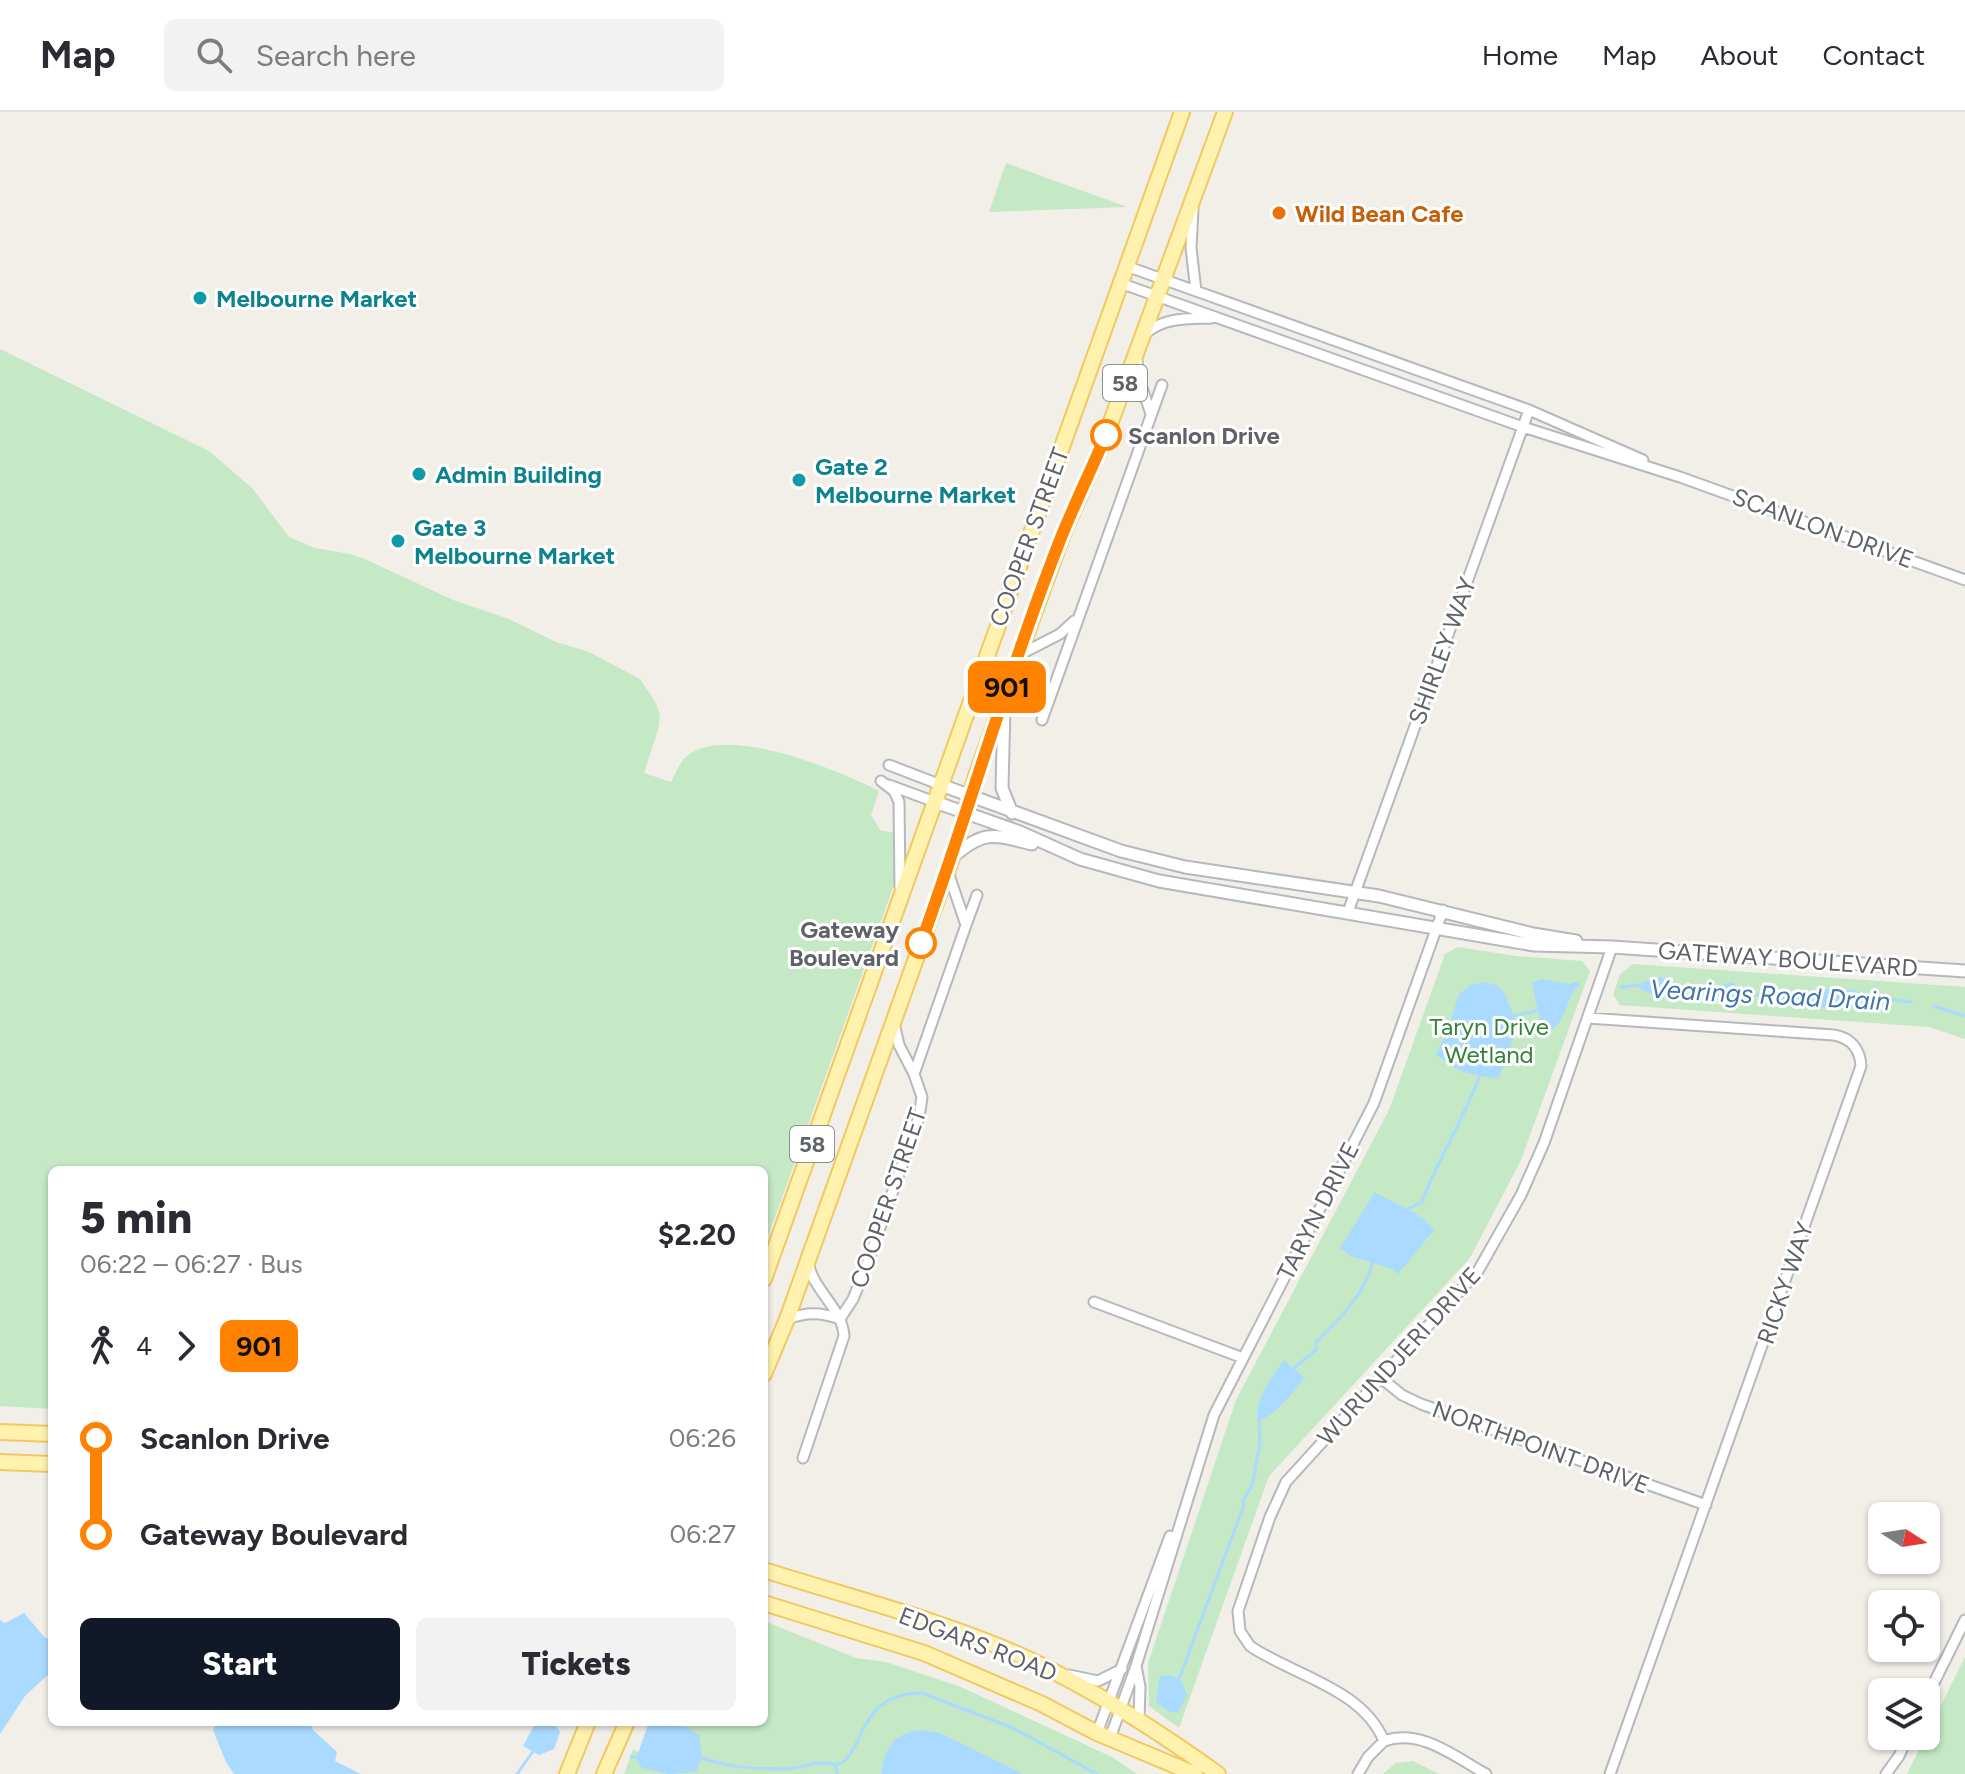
<!DOCTYPE html>
<html lang="en">
<head>
<meta charset="utf-8">
<style>
  body { margin:0; font-family:Figtree,sans-serif; background:#f2f2f3; color:#2b2b33; height:100vh; display:flex; flex-direction:column; font-size:30px; white-space:nowrap }
  * { box-sizing:border-box; margin:0 }
  p { font-size:26px; color:#7c7c81 }
  .icon { flex:none; width:44px; height:44px; fill:none; stroke:currentColor; stroke-width:2; stroke-linecap:round; stroke-linejoin:round }
  .map { position:relative; flex:1; overflow:hidden }
  .panel { position:absolute; left:48px; top:1054px; width:720px; height:560px; display:flex; flex-direction:column; background:#fff; border-radius:12px; box-shadow:0 2px 6px #0004 }
  .panel>* { flex:none }
  .badge { padding:0 16px; border-radius:12px; font-size:28px; line-height:52px }
  .needle { width:52px; rotate:102deg }
  .fabs { position:absolute; left:1868px; top:1390px; display:grid; gap:16px }
  .fabs a { display:grid; place-items:center; width:72px; height:72px; border-radius:12px; background:#fff; box-shadow:0 2px 6px #0004; font-size:40px }
  .map>.badge { position:absolute; translate:-50% -50%; box-shadow:0 0 0 4px #fff }
  .legs { display:flex; align-items:center; gap:12px; height:88px; padding:0 32px; font-size:26px }
  .legs p { margin-inline-start:auto }
  .summary { display:flex; align-items:center; justify-content:space-between; height:136px; padding:0 32px }
  h1 { font-size:44px; font-weight:800; line-height:60px }
  .cta { display:flex; gap:16px; margin-top:auto; padding:16px 32px }
  .cta a { flex:1; height:92px; border-radius:12px; background:#111827; color:#fff; font-size:32px; font-weight:800; line-height:92px; text-align:center }
  .cta a+a { background:#f2f2f3; color:#2b2b33 }
  ul { padding:0 32px; list-style:none }
  li { display:flex; align-items:center; gap:28px; height:96px; font-size:30px }
  li i { display:grid; place-items:center; width:12px; height:100%; margin:0 10px; background:currentColor }
  li i::after { content:''; width:20px; height:20px; margin:-10px; border:6px solid; border-radius:50%; background:#fff }
  li p { margin-inline-start:auto }
  li:first-child i { background:linear-gradient(#0000 50%,currentColor 0) }
  li:last-child i { background:linear-gradient(currentColor 50%,#0000 0) }
  header { display:flex; align-items:center; gap:48px; box-sizing:border-box; height:112px; padding:0 40px; background:#fff; border-bottom:2px solid #e1e1e2 }
  header strong { font-size:38px }
  nav { display:flex; gap:44px; margin-inline-start:auto; font-size:28px }
  .search { width:560px; height:72px; background:#f2f2f3; display:flex; align-items:center; gap:20px; box-sizing:border-box; padding:0 28px; border-radius:12px; color:#7c7c81; font-size:30px }
  .map>svg:first-child { display:block }
  .green { fill:#c5e8c5 }
  .water { fill:#aadaff }
  .lines { fill:none; stroke-linecap:round; stroke-linejoin:round }
  .stream { stroke:#aadaff; stroke-width:3 }
  .minor-casing { stroke:#b5b8bc; stroke-width:13 }
  .tertiary-casing { stroke:#b5b8bc; stroke-width:15 }
  .primary-casing { stroke:#f2c960; stroke-width:18 }
  .minor { stroke:#fff; stroke-width:9 }
  .tertiary { stroke:#fff; stroke-width:11 }
  .primary { stroke:#fff2af; stroke-width:14 }
  .line-1-casing { stroke:#fff; stroke-width:18 }
  .line-1 { stroke:#ff8200; stroke-width:12 }
  .food-dot { fill:#e8710a; stroke:#fff; stroke-width:3 }
  .culture-dot { fill:#0f9aa8; stroke:#fff; stroke-width:3 }
  .stop-1-dot { fill:#fff; stroke:#ff8200; stroke-width:4 }
  .labels { text-anchor:middle; dominant-baseline:central; stroke-width:6; stroke-linejoin:round; paint-order:stroke }
  .shield { fill:#fff; stroke:#8f9295; stroke-width:2 }
  .shield-label { font-size:22px; font-weight:bold; fill:#5f6368 }
  .food-label { font-size:24px; font-weight:bold; fill:#c56008; stroke:#fff; text-anchor:start }
  .culture-label { font-size:24px; font-weight:bold; fill:#0d838f; stroke:#fff; text-anchor:start }
  .stop-label { font-size:24px; font-weight:bold; fill:#5f6368; stroke:#fff; text-anchor:start }
  .street-label { font-size:24px; fill:#5f6368; stroke:#fff }
  .park-label { font-size:24px; fill:#348238; stroke:#fff }
  .water-label { font-size:26px; font-style:italic; fill:#4174aa; stroke:#fff }
</style>
</head>
<body>
<header>
<strong>Map</strong>
<div class="search"><svg class="icon" aria-label="search" viewBox="0 0 24 24"><circle cx="10" cy="10" r="6"/><path d="M15 15l6 6"/></svg>Search here</div>
<nav><a>Home</a><a>Map</a><a>About</a><a>Contact</a></nav>
</header>
<div class="map">
<svg width="1965" height="1662" viewBox="0 0 1965 1662">
  <rect width="100%" height="100%" fill="#f1efe8"/>
  <path class="green" d="M1006,51L1127,95L989,100Z
    M0,237L209,339L252,376L289,425L315,436L350,442L367,448L453,488L509,507L556,530L589,540L640,567L656,591L660,603L658,618L644,661L671,670C675,663 678,654 683,648C718,607 840,659 879,679L871,703L880,718L896,721L894,773L764,1136V1058H52V1297L0,1294Z
    M1458,835L1516,844L1582,849L1590,859L1521,1048L1470,1146L1269,1364L1179,1616L1149,1594L1148,1551L1236,1288L1389,998L1445,842Z
    M1633,852L1965,875V927L1929,915L1620,893L1613,883L1620,862Z
    M764,1509L856,1546L886,1550L961,1575L1112,1645L1137,1662H624L633,1637L639,1640L653,1610H764Z
    M1965,1545V1662H1907Z
    M1413,1649L1439,1662H1383L1396,1651Z"/>
  <path class="water" d="M1661,865L1692,878C1676,883 1653,886 1639,876L1640,871Z
    M1541,867L1569,872L1576,870L1580,872C1563,887 1569,914 1543,921L1532,871Z
    M1484,870C1504,874 1502,877 1510,894C1522,918 1508,943 1498,967L1462,960L1436,943L1450,911L1459,882L1471,873Z
    M1732,870L1737,875L1755,881C1731,893 1723,891 1700,880Z
    M1834,876L1845,879L1851,877L1868,885C1854,901 1828,901 1811,890L1812,883L1825,877Z
    M1375,1080C1395,1093 1420,1099 1434,1118L1398,1162L1393,1157L1351,1144L1340,1136Z
    M1284,1248L1305,1266C1292,1280 1277,1304 1258,1308C1253,1289 1274,1263 1284,1248Z
    M24,1501L45,1526L52,1527V1559L25,1584L0,1622V1508L5,1511Z
    M1170,1563L1180,1567L1187,1583L1178,1601L1168,1599L1156,1590L1160,1564Z
    M217,1610H310L313,1618L337,1640L335,1649L361,1662H234L226,1650L213,1618Z
    M536,1610H558L556,1614L560,1620L554,1637L539,1643L523,1634Z
    M649,1610H678L699,1623L702,1646L696,1660L668,1662L642,1656L636,1647Z
    M923,1618L940,1621L1023,1662H881C885,1635 894,1620 923,1618Z"/>
  <g class="lines">
    <path class="stream" d="M1621,875L1641,873
      M1752,882L1812,887
      M1867,885L1911,890
      M1934,894L1965,904
      M1512,904L1540,898
      M1404,1099L1422,1090C1438,1046 1464,1007 1480,963
      M1293,1257L1316,1238V1230C1339,1209 1367,1179 1373,1148
      M1179,1567L1244,1393L1243,1388L1252,1374L1260,1331L1259,1306
      M631,1645L641,1644
      M700,1645C727,1656 757,1657 786,1657C805,1656 816,1647 835,1653L837,1662
      M835,1653C866,1648 853,1581 922,1581L1013,1616L1097,1662
      M517,1662L534,1638"/>
    <g class="minor-casing">
      <path id="minor" d="M1193,97L1191,136L1196,179
        M1126,154L1529,298L1643,348
        M1120,171L1523,315L1680,365L1965,468
        M1146,221C1165,205 1188,207 1212,206
        M1137,248L1138,264L1151,302
        M1019,543L1060,522L1074,509
        M1042,608L1162,273
        M889,653L941,673
        M881,669L894,679L899,690L900,775
        M889,673L935,690
        M1348,800L1529,298
        M966,813L977,783
        M1588,906L1834,923C1851,926 1860,937 1861,954L1610,1662
        M894,911L899,933L914,962
        M1094,1190L1243,1246
        M787,1207C807,1200 820,1200 840,1207
        M840,1207L853,1187L866,1155L919,1005L922,985L914,962L966,813L948,760
        M1381,1266L1402,1283L1421,1292L1706,1393
        M803,1346L844,1224C842,1195 813,1179 808,1150
        M1136,1554L1140,1575L1139,1607
        M1069,1563L1098,1569L1122,1557
        M1926,1587L1965,1508
        M1097,1621L1170,1424
        M1110,1626L1136,1554L1214,1303L1374,991L1443,798
        M1358,1662L1368,1645L1384,1629
        M1486,1662C1455,1645 1421,1616 1384,1629C1362,1576 1294,1564 1250,1534L1240,1519L1238,1499L1270,1405L1286,1370L1478,1159L1521,1083L1544,1031L1612,835
        M1886,1662L1899,1644L1908,1624"/>
    </g>
    <g class="tertiary-casing">
      <path id="tertiary" d="M1004,595L1002,676L1012,701
        M941,673L1121,739L1185,755L1379,784L1533,822L1576,829
        M935,690L1020,720L1080,747L1159,769L1534,833L1612,835L1965,859
        M953,745C984,717 995,723 1032,732"/>
    </g>
    <g class="primary-casing">
      <path id="primary" d="M764,1167L1182,0
        M764,1262L787,1207L952,746L976,664L1019,543L1063,422L1106,323L1225,0
        M0,1320L52,1322
        M0,1350L52,1352
        M764,1458C849,1485 944,1509 1024,1545C1093,1577 1156,1618 1218,1662
        M764,1491L924,1541L1042,1592L1097,1621L1195,1662
        M567,1662L588,1610
        M604,1662L627,1610"/>
    </g>
    <use href="#minor" class="minor"/>
    <use href="#tertiary" class="tertiary"/>
    <use href="#primary" class="primary"/>
  </g>
  <g class="lines">
    <g class="line-1-casing">
      <path id="line-1" d="M921,831C970,696 1009,557 1062,423C1076,389 1092,356 1106,323"/>
    </g>
    <use href="#line-1" class="line-1"/>
  </g>
  <circle class="food-dot" cx="1279" cy="101" r="8"/>
  <g class="culture-dot">
    <circle cx="200" cy="186" r="8"/>
    <circle cx="419" cy="362" r="8"/>
    <circle cx="799" cy="368" r="8"/>
    <circle cx="398" cy="429" r="8"/>
  </g>
  <g class="stop-1-dot">
    <circle cx="1106" cy="323" r="14"/>
    <circle cx="921" cy="831" r="14"/>
  </g>
  <g class="labels">
    <g class="shield">
      <rect x="1103" y="253" width="44" height="36" rx="6"/>
      <rect x="790" y="1014" width="44" height="36" rx="6"/>
    </g>
    <g class="shield-label">
      <text x="1125" y="271">58</text>
      <text x="812" y="1032">58</text>
    </g>
    <g class="food-label">
      <text x="1295" y="101">Wild Bean Cafe</text>
    </g>
    <g class="culture-label">
      <text x="216" y="186">Melbourne Market</text>
      <text x="815" y="354">Gate 2<tspan x="815" dy="28">Melbourne Market</tspan></text>
      <text x="435" y="362">Admin Building</text>
      <text x="414" y="415">Gate 3<tspan x="414" dy="28">Melbourne Market</tspan></text>
    </g>
    <g class="stop-label">
      <text x="1128" y="323">Scanlon Drive</text>
      <text x="899" y="817" text-anchor="end">Gateway<tspan x="899" dy="28">Boulevard</tspan></text>
    </g>
    <g class="street-label">
      <text transform="translate(1823 416) rotate(20)">SCANLON DRIVE</text>
      <text transform="translate(1029 425) rotate(-70)">COOPER STREET</text>
      <text transform="translate(1442 539) rotate(-70)">SHIRLEY WAY</text>
      <text transform="translate(1788 847) rotate(4)">GATEWAY BOULEVARD</text>
      <text transform="translate(888 1086) rotate(-71)">COOPER STREET</text>
      <text transform="translate(1318 1099) rotate(-63)">TARYN DRIVE</text>
      <text transform="translate(1785 1171) rotate(-71)">RICKY WAY</text>
      <text transform="translate(1399 1244) rotate(-48)">WURUNDJERI DRIVE</text>
      <text transform="translate(1541 1335) rotate(20)">NORTHPOINT DRIVE</text>
      <text transform="translate(978 1532) rotate(21)">EDGARS ROAD</text>
    </g>
    <g class="park-label">
      <text x="1489" y="914">Taryn Drive<tspan x="1489" dy="28">Wetland</tspan></text>
    </g>
    <g class="water-label">
      <text transform="translate(1770 883) rotate(3)">Vearings Road Drain</text>
    </g>
  </g>
</svg>
<div class="fabs">
<a><svg class="needle" viewBox="-14 -14 28 28"><path d="M0-13l5 13h-10z" fill="#e53935"/><path d="M0 13l5-13h-10z" fill="#7c7c81"/></svg></a>
<a><svg class="icon" aria-label="locate" viewBox="0 0 24 24"><circle cx="12" cy="12" r="6"/><path d="M12 2v4M12 18v4M2 12h4M18 12h4"/></svg></a>
<a><svg class="icon" aria-label="layers" viewBox="0 0 24 24"><path d="M12 4l9 5-9 5-9-5zM3 14l9 5 9-5"/></svg></a>
</div>
<b class="badge" style="left:1007px;top:575px;background:#ff8200;color:#111">901</b>
<section class="panel">
<div class="summary"><div><h1>5 min</h1><p>06:22 – 06:27 · Bus</p></div><b>$2.20</b></div>
<div class="legs"><svg class="icon" aria-label="walk" viewBox="0 0 24 24"><circle cx="13" cy="4" r="2"/><path d="M13 8l-2 6 4 7M11 14l-3 7M7 12l3-4h3l4 4"/></svg>4<svg class="icon" aria-label="forward" viewBox="0 0 24 24"><path d="M9 5l7 7-7 7"/></svg><b class="badge" style="background:#ff8200;color:#111">901</b></div>
<ul>
<li><i style="color:#ff8200"></i><b>Scanlon Drive</b><p>06:26</p></li>
<li><i style="color:#ff8200"></i><b>Gateway Boulevard</b><p>06:27</p></li>
</ul>
<div class="cta"><a>Start</a><a>Tickets</a></div>
</section>
</div>
</body>
</html>
